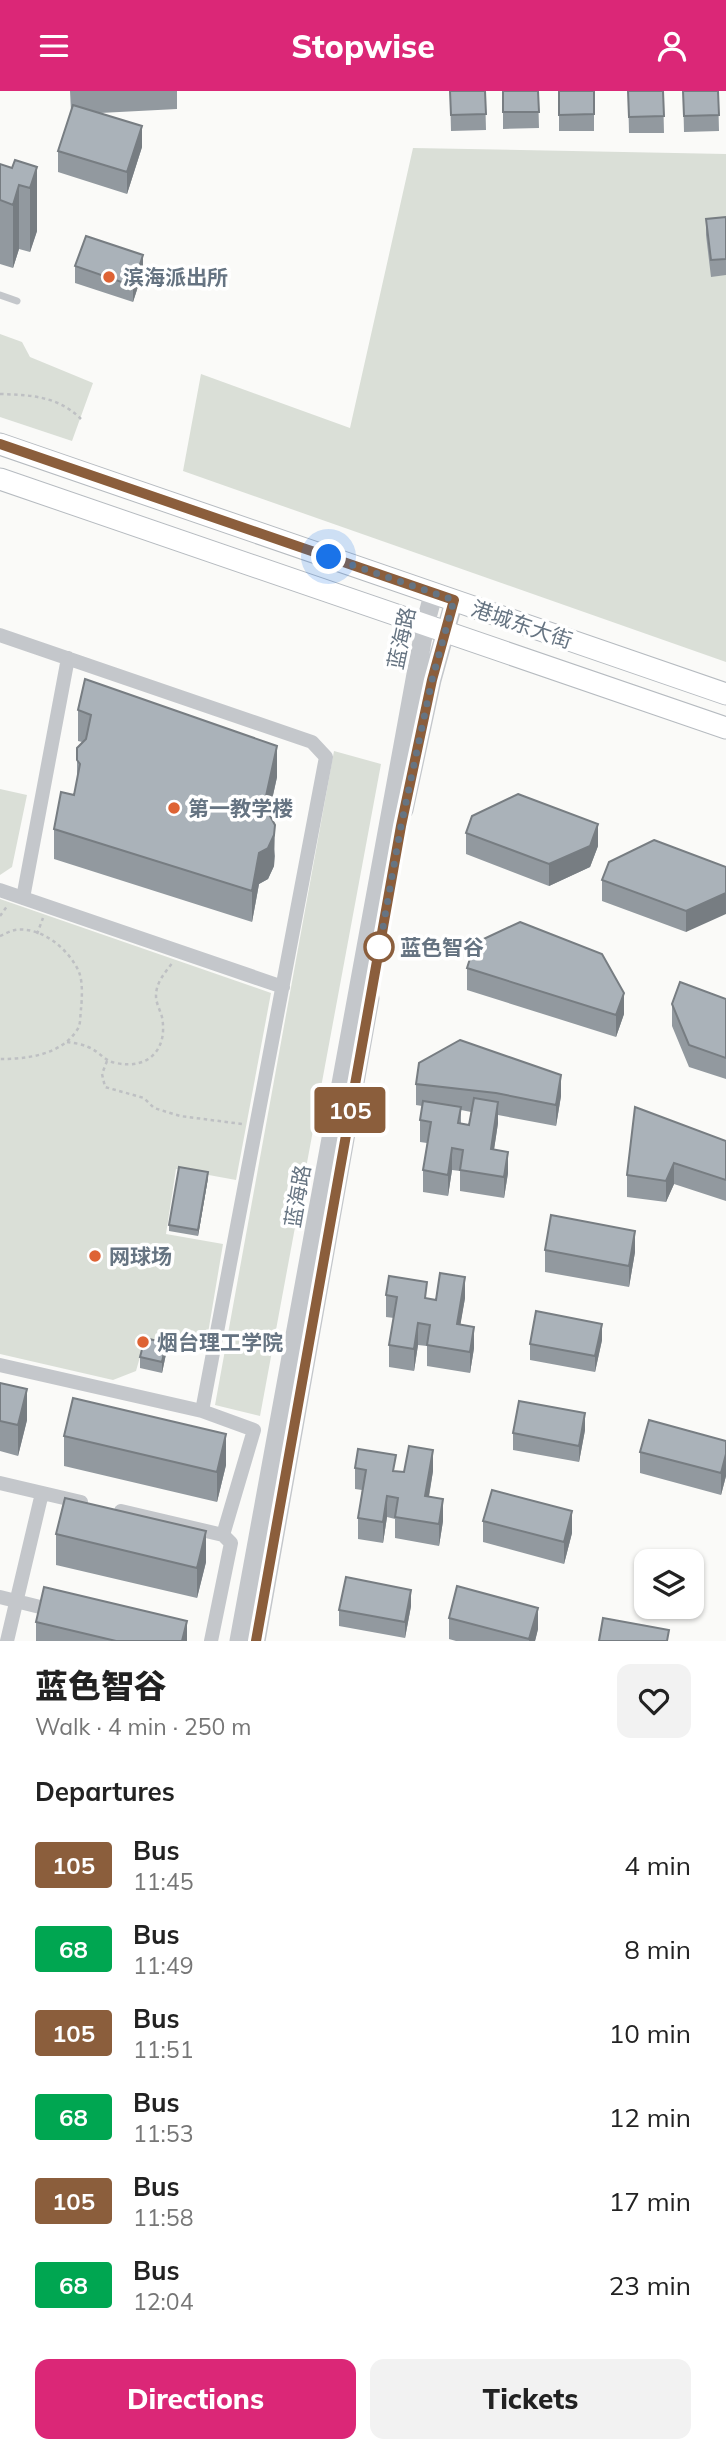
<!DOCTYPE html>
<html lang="en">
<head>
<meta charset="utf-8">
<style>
  body { margin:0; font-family:Mulish,"Noto Sans SC",sans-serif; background:#f2f2f2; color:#222; height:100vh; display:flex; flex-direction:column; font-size:26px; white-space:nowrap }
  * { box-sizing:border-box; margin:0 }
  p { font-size:23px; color:#767676 }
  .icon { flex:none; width:38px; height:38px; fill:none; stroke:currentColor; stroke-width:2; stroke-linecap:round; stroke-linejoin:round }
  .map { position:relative; height:1550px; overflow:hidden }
  .details { display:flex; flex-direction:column; background:#fff; flex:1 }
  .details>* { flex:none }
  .badge { padding:0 14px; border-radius:5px; font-size:24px; line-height:46px }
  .controls { position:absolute; left:634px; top:1458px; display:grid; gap:14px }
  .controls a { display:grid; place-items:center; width:70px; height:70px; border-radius:14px; background:#fff; box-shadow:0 2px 5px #0004; font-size:35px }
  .you { position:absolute; width:35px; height:35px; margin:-18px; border:5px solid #fff; border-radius:50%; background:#1a73e8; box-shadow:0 0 0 10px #1a73e833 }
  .map>.badge { position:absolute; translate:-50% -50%; box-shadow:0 0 0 4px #fff }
  h2 { padding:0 35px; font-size:26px; line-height:63px }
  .round { display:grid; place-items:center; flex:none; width:74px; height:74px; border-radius:14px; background:#f2f2f2 }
  .head { display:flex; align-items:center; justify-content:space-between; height:119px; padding:0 35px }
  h1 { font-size:33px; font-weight:800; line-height:52px }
  .cta { display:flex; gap:14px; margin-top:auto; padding:14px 35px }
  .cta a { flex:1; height:80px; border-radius:14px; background:#db2777; color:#fff; font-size:28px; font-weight:800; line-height:80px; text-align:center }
  .cta a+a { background:#f2f2f2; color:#222 }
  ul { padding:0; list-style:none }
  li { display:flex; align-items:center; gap:21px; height:84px; padding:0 35px }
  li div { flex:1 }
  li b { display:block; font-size:26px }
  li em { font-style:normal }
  li .badge { min-width:77px; font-weight:700; text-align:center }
  header { display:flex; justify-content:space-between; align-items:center; height:91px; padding:0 35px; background:#db2777; color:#fff; font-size:32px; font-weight:800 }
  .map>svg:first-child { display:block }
  .green { fill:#dadfd7 }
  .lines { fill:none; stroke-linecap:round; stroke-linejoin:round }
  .secondary-casing { stroke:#b6bbc0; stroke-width:23 }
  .path { stroke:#bec0c3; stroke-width:2.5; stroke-dasharray:3.5 3.5; stroke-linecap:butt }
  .service { stroke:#c4c7cb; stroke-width:7 }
  .minor { stroke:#c4c7cb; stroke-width:14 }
  .tertiary { stroke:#c4c7cb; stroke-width:19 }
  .secondary { stroke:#fff; stroke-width:21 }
  .wall { fill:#92999f; fill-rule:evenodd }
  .shaded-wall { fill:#777d82 }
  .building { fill:#aab2b9; stroke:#777d82; stroke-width:2 }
  .line-casing { stroke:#fff; stroke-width:16 }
  .line { stroke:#8b5e3c; stroke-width:10 }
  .walk { stroke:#667482; stroke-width:7; stroke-dasharray:0 12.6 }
  .poi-dot { fill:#de6334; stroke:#fff; stroke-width:2.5 }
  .stop-dot { fill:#fff; stroke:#8b5e3c; stroke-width:3.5 }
  .labels { text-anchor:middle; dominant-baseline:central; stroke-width:7; stroke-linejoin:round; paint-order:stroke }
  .poi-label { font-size:21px; font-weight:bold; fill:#667482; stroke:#fff; text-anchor:start }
  .street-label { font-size:21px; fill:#667482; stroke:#fff }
  .stop-label { font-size:21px; font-weight:bold; fill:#667482; stroke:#fff; text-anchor:start }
</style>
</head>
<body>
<header><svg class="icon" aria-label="menu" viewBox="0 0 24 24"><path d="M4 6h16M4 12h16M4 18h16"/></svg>Stopwise<svg class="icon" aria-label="person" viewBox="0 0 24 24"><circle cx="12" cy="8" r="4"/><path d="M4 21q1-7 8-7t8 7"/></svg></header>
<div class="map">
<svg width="726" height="1550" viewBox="0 0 726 1550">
  <rect width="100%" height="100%" fill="#fafaf8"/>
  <path class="green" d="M413,57L726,63V571L183,380L201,283L350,337Z
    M0,243L22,251L30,266L93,292L72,350L0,326Z
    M334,660L381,673L260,1325L215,1314Z
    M0,698L27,704L12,776L0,784Z
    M0,808L271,902L236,1089L176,1078L166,1143L223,1153L205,1260L144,1252L136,1280L113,1289L0,1263Z"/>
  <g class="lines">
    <g class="secondary-casing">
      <path id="secondary" d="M0,353L726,603
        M0,388L726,637"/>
    </g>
    <path class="path" d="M0,303C31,304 58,305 81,328
      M0,825L8,814
      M37,843L43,827
      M0,845C5,843 10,840 15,839C41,835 69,858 79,881C83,891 82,908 81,918C80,925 81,934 77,939C61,964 27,968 0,968
      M67,951C74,952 82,953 88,956C99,960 104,970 116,972C149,979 168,958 162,926C160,919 156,912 156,905C156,891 165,882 173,871
      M107,970L102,983L105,996L144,1007L154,1017L180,1025L242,1033"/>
    <path class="service" d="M0,204L17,210"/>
    <path class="minor" d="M0,544L312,651L326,666L202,1320L0,1274
      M0,799L283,896
      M23,807L68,567
      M0,1392L81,1411
      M121,1420L223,1444L254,1339L202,1320
      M0,1506L56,1520
      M7,1550L42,1402
      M211,1550L231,1452L223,1444"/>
    <path class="tertiary" d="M404,719L432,589L454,510
      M239,1550L425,534L433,504
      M256,1550L370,907"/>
    <use href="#secondary" class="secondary"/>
  </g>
  <path class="wall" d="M70,0H177V18L100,22L142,56L127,103L58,81V60L71,20Z
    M450,0H485L486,39L451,40Z
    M503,0H538L539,37L503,38Z
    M559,0H594V40H559Z
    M628,0H663L664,42H629Z
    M683,0H718L719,40L684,41Z
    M0,73L12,77L37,76V140L30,161L19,158L13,177L0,173Z
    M726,126V184L711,186L706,144V128Z
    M75,175L143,180L133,211L75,192Z
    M78,619L277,686L269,723L275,765L274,775L268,788L259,793L252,831L54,768V738L74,704L77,689V657L82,651L78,650Z
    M466,742L598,755L590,776L549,795L466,763Z
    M726,776L686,841L602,810V789Z
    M467,877L624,923L616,946L467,899Z
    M726,908V988L689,976L672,935V913Z
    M416,993L561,1005L556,1035L498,1024V1032L494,1058L508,1082L504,1107L460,1100V1080L452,1079L448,1105L423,1101V1079L427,1052L420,1051V1029L422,1015L416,1014ZM461,1019L471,1021L469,1034L461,1032Z
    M726,1050V1110L674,1093L666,1111L627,1106V1084Z
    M208,1087L198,1145L169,1140V1134Z
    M545,1159L635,1161L629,1196L545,1181Z
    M386,1204L436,1209L465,1207L460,1234L474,1257L470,1282L427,1275V1255L418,1254L414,1280L389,1276V1254L394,1227L386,1226Z
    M602,1249L595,1281L530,1269V1253Z
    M166,1263L162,1282L140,1277V1266Z
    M0,1292L27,1329L18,1365L0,1360Z
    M585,1339L579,1371L513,1359V1342Z
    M64,1345L226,1374L217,1411L64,1375Z
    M726,1350V1385L721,1404L640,1382V1361Z
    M355,1377L404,1381L433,1380L429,1406L443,1430L439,1455L395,1447V1428L387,1426L383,1452L358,1448V1427L362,1399L355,1398Z
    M483,1430L572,1442L564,1473L483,1451Z
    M56,1443L206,1471L197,1507L56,1474Z
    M411,1515L405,1547L339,1535V1519Z
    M449,1527L538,1538L535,1550H456L449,1548Z
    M36,1531L187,1550H36Z"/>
  <path class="shaded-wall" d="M142,35V56L127,103V81Z
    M37,76V140L30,161V97Z
    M19,94V158L13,177V114Z
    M143,164V180L133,211V195Z
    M277,655V686L264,744V714Z
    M598,733V755L590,776L549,795V773Z
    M275,734L274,775L268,788L259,793L252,831V800L259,762Z
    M726,802V823L686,841V820Z
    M624,902V923L616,946V924Z
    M561,984V1005L556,1035V1014Z
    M498,1011V1032L491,1079V1058Z
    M452,1057V1079L448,1105V1084Z
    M508,1061V1082L504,1107V1086Z
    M674,1072V1093L666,1111V1090Z
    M208,1081V1087L198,1145V1139Z
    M635,1140V1161L629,1196V1175Z
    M465,1186V1207L457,1254V1233Z
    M418,1232V1254L414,1280V1258Z
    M602,1233V1249L595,1281V1265Z
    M474,1236V1257L470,1282V1261Z
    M166,1252V1263L162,1282V1271Z
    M27,1298V1329L18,1365V1334Z
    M585,1322V1339L579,1371V1355Z
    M226,1343V1374L217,1411V1381Z
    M433,1359V1380L425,1427V1405Z
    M726,1363V1385L721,1404V1382Z
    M387,1405V1426L383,1452V1431Z
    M443,1408V1430L439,1455V1433Z
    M572,1420V1442L564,1473V1451Z
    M206,1440V1471L197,1507V1477Z
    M411,1499V1515L405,1547V1531Z
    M538,1517V1538L535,1550H529Z
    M187,1530V1550H182Z"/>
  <path class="building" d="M450,0H485L486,23L451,24Z
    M503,0H538L539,21H503Z
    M559,0H594V23L559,24Z
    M628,0H663L664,25L629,26Z
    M683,0H718L719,24L684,25Z
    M73,14L142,35L127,81L58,60Z
    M15,69L37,76L30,97L19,94L13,114L0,109V73L12,77Z
    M726,126V168L711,169L706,128Z
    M86,145L143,164L133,195L75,175Z
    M85,588L277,655L264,714L275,734L274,744L268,757L259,762L252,800L54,738L61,701L74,704L80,673L77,669V657L86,648L91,624L78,619Z
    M518,703L598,733L590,755L549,773L466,742L472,725Z
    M654,749L726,776V802L686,820L602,789L609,771Z
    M520,831L602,863L624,902L616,924L467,877L475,852Z
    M680,891L726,908V967L689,954L672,913Z
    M460,949L561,984L556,1014L496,1002L416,993L419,972Z
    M474,1007L498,1011L491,1058L508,1061L504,1086L460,1079L463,1059L452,1057L448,1084L423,1079L431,1031L420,1029L423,1010L461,1016L458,1032L469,1034Z
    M635,1016L726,1050V1089L674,1072L666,1090L627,1084Z
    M179,1076L208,1081L198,1139L169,1134Z
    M551,1124L635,1140L629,1175L545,1159Z
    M440,1182L465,1186L457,1233L474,1236L470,1261L427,1254L430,1234L418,1232L414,1258L389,1254L397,1206L386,1204L389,1185L427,1191L425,1207L436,1209Z
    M536,1220L602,1233L595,1265L530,1253Z
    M145,1247L166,1252L162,1271L140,1266Z
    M0,1292L27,1298L18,1334L0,1330Z
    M73,1307L226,1343L217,1381L64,1345Z
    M519,1310L585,1322L579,1355L513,1342Z
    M649,1329L726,1350V1363L721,1382L640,1361Z
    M409,1355L433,1359L425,1405L443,1408L439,1433L395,1426L398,1407L387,1405L383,1431L358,1427L366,1379L355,1377L358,1358L396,1364L393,1380L404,1381Z
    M492,1399L572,1420L564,1451L483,1430Z
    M65,1407L206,1440L197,1477L56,1443Z
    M346,1486L411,1499L405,1531L339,1519Z
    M457,1495L538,1517L529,1548L449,1527Z
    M44,1496L187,1530L182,1550H116L36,1531Z
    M603,1527L669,1539L667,1550H599Z"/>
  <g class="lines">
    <g class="line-casing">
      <path id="line" d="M0,353L454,509L432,589L401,735L256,1550"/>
    </g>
    <use href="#line" class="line"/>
    <path class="walk" d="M329,466L454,509L432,589L401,735L379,859V856"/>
  </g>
  <g class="poi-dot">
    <circle cx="109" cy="186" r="7"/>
    <circle cx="174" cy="717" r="7"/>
    <circle cx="95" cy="1165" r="7"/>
    <circle cx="143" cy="1251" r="7"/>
  </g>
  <circle class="stop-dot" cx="379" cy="856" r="14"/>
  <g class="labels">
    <g class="poi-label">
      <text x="123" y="186">滨海派出所</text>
      <text x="188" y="717">第一教学楼</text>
      <text x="109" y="1165">网球场</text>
      <text x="157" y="1251">烟台理工学院</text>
    </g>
    <g class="street-label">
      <text transform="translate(522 533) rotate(19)">港城东大街</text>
      <text transform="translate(401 547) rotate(-78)">蓝海路</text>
      <text transform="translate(297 1105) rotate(-80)">蓝海路</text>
    </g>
    <g class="stop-label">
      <text x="400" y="856">蓝色智谷</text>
    </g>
  </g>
</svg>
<div class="controls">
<a><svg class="icon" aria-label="layers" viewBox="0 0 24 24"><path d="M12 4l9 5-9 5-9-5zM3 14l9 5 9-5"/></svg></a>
</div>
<div class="you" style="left:329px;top:466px"></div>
<b class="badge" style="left:350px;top:1019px;background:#8b5e3c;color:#fff">105</b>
</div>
<section class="details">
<div class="head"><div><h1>蓝色智谷</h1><p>Walk · 4 min · 250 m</p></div><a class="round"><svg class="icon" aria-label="heart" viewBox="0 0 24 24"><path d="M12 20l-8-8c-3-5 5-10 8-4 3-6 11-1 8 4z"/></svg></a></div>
<h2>Departures</h2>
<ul>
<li><span class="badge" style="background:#8b5e3c;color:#fff">105</span><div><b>Bus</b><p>11:45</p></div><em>4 min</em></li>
<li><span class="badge" style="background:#00a651;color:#fff">68</span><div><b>Bus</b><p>11:49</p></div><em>8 min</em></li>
<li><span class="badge" style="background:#8b5e3c;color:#fff">105</span><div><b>Bus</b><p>11:51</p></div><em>10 min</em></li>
<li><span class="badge" style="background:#00a651;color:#fff">68</span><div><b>Bus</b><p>11:53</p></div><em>12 min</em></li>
<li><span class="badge" style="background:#8b5e3c;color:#fff">105</span><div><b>Bus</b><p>11:58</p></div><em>17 min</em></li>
<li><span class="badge" style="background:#00a651;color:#fff">68</span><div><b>Bus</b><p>12:04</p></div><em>23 min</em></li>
</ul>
<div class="cta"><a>Directions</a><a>Tickets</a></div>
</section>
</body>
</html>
